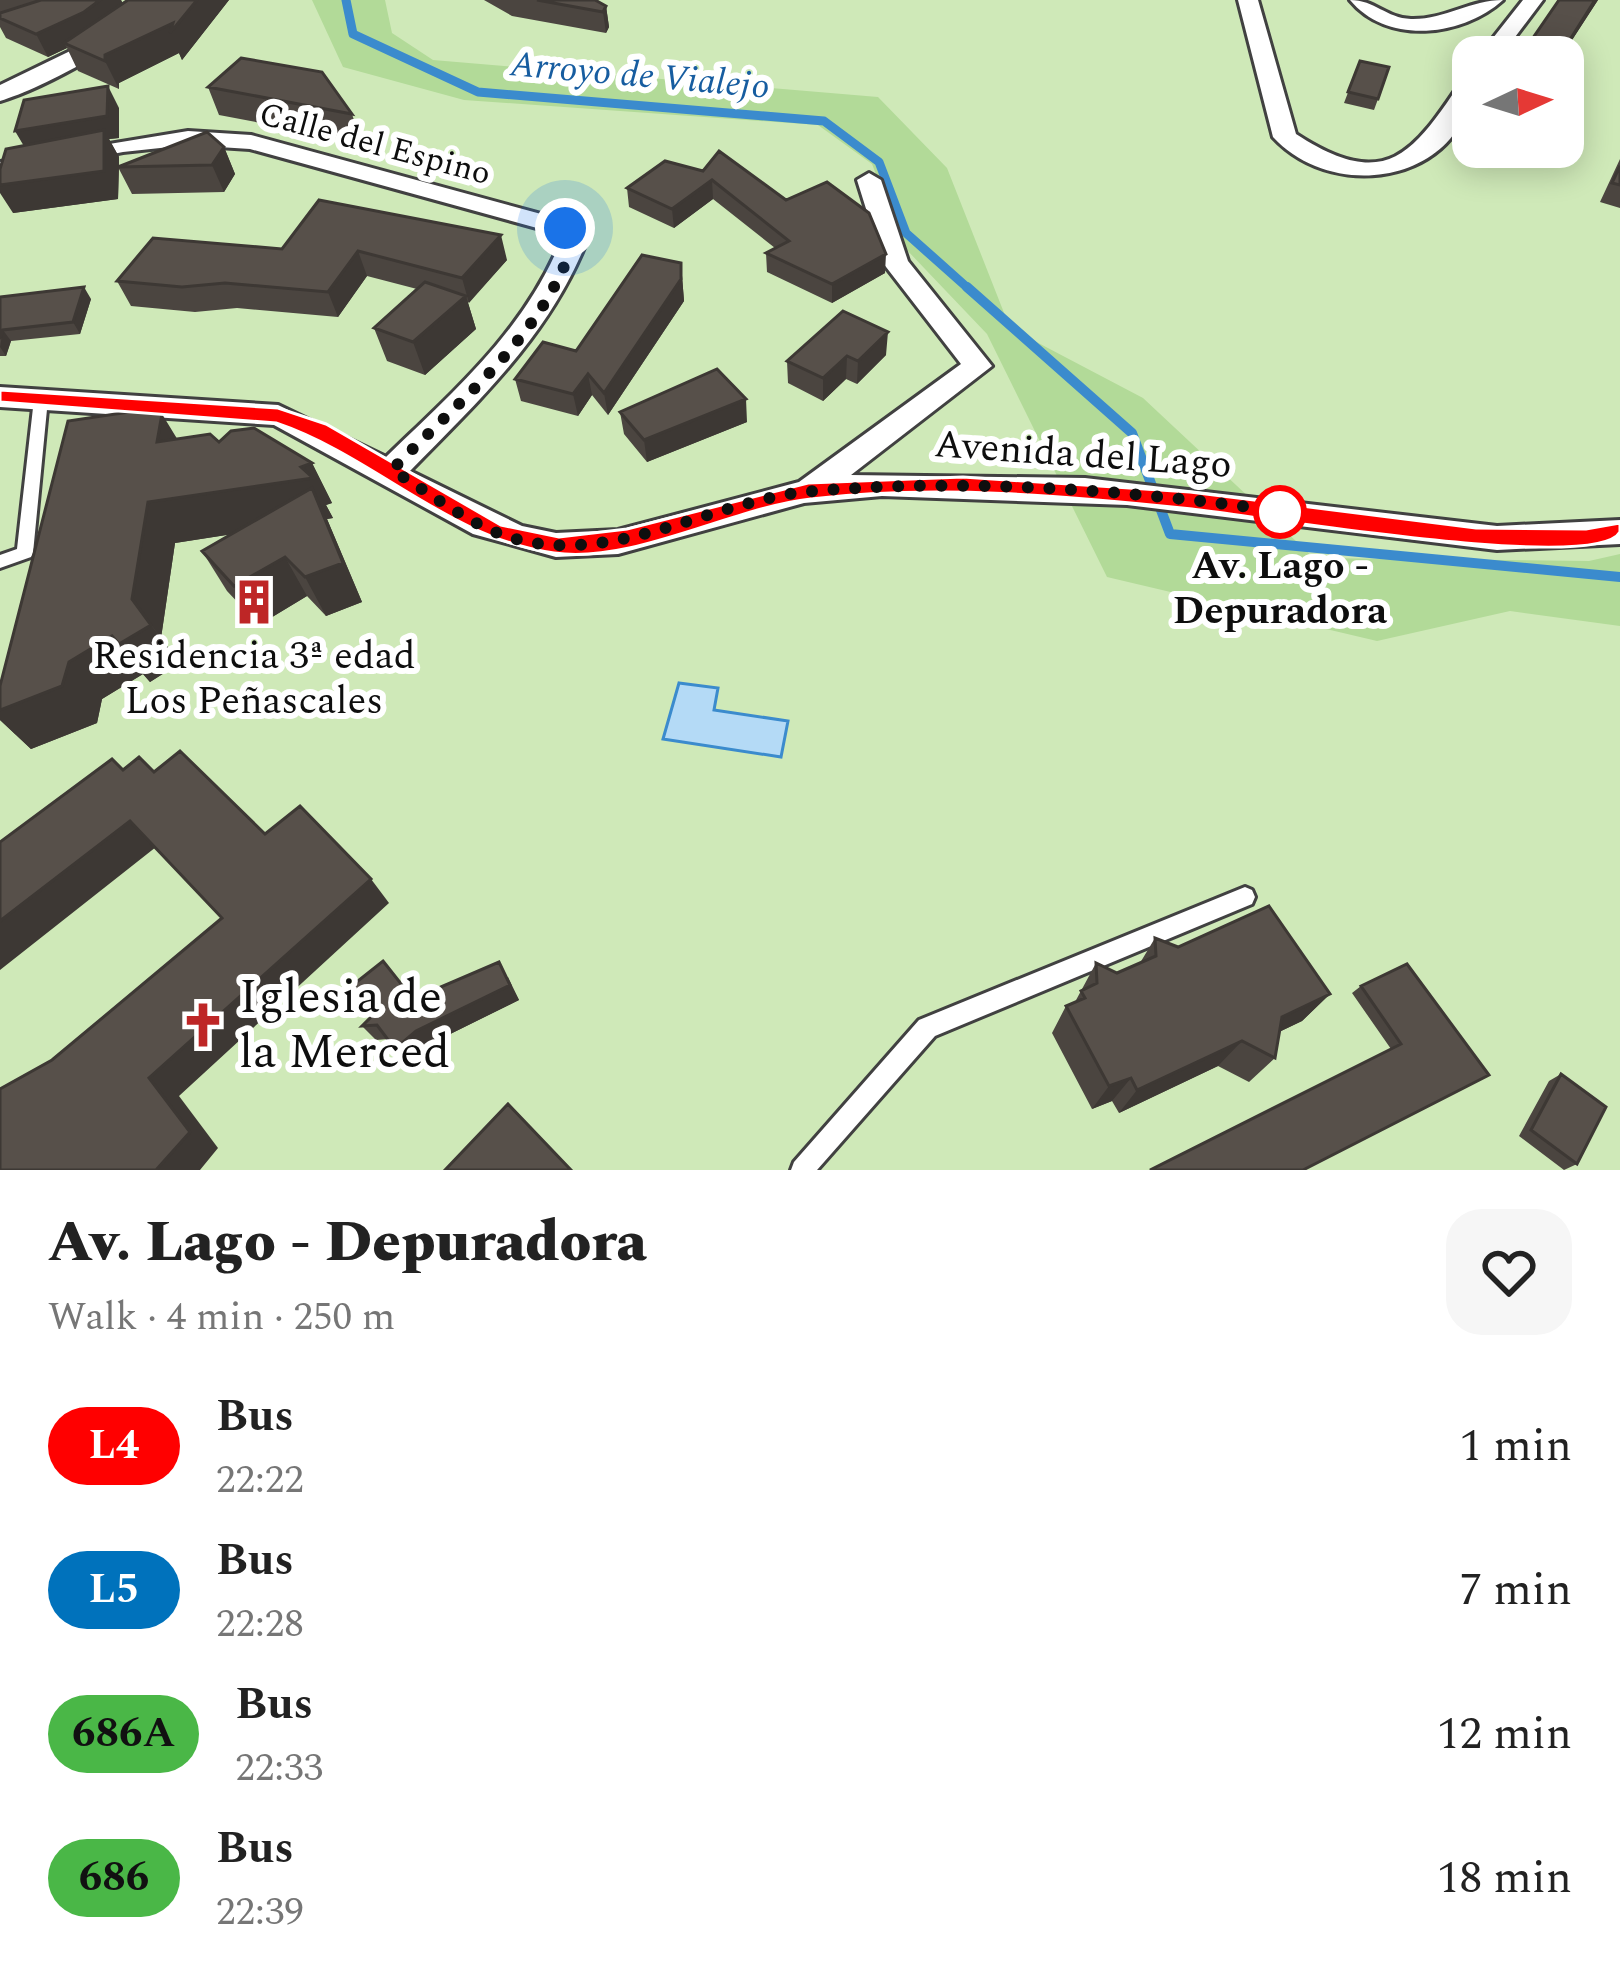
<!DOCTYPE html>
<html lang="en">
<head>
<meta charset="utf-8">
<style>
  body { margin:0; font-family:Spectral,serif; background:#f6f6f6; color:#222; height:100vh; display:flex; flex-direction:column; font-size:45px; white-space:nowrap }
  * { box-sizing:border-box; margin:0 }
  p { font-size:39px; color:#767676 }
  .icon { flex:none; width:66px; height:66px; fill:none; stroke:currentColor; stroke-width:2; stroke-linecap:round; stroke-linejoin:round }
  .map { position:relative; height:1170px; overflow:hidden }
  .side { display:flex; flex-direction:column; background:#fff; flex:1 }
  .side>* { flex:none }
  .badge { padding:0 24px; border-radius:39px; font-size:42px; line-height:78px }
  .needle { width:78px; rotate:86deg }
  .tools { position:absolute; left:1452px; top:36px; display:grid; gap:24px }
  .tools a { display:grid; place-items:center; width:132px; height:132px; border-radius:24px; background:#fff; box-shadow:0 6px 30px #0003; font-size:60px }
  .you { position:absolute; width:60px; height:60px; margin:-30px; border:9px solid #fff; border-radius:50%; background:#1a73e8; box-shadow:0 0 0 18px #1a73e833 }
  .map>.badge { position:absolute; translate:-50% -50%; box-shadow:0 0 0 6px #fff }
  .round { display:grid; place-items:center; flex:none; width:126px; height:126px; border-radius:36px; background:#f6f6f6 }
  .headline { display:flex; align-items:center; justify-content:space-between; height:204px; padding:0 48px }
  h1 { font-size:57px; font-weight:800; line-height:90px }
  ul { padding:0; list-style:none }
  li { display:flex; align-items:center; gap:36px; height:144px; padding:0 48px }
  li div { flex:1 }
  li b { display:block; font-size:45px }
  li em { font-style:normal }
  li .badge { min-width:132px; font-weight:700; text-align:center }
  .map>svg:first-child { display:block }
  .green { fill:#cfe9b8; fill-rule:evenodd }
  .forest { fill:#b2da98 }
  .water { fill:#b4daf6; stroke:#3b8bcd; stroke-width:3 }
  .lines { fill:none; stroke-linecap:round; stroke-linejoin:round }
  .stream-far1 { stroke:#3b8bcd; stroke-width:9 }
  .stream { stroke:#3b8bcd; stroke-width:10 }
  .service-casing { stroke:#414141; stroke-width:6 }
  .minor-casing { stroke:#414141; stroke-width:6 }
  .service { fill:#fff; fill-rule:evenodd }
  .minor { fill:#fff; fill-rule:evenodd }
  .wall { fill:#4b4540 }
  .shaded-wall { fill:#3d3834 }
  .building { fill:#57504a; stroke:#3d3834; stroke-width:3 }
  .line { fill:#f00; stroke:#fff; stroke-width:3 }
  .walk { stroke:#0e0e0e; stroke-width:12; stroke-dasharray:0 21.6 }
  .stop-dot { fill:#fff; stroke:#f00; stroke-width:6 }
  .labels { text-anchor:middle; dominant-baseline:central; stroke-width:12; stroke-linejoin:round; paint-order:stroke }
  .far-street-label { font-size:33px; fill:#0e0e0e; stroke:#fff }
  .far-water-label { font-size:36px; font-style:italic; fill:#175da0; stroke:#fff }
  .street-label { font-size:39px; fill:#0e0e0e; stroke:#fff }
  .stop-label { font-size:39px; font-weight:bold; fill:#0e0e0e; stroke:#fff }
  .poi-label { font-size:39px; fill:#0e0e0e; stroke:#fff }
  .near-poi-label { font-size:48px; fill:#0e0e0e; stroke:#fff; text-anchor:start }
</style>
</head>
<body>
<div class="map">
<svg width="1620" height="1170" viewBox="0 0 1620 1170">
  <rect width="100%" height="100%" fill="#fffdef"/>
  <path class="green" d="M0,0H1620V1170H0ZM1473,57H1563V147H1473Z"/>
  <path class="forest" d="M312,0H385L392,33L433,60L878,97L947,168L1010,328L1143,398L1314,558L1589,561L1620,554V626L1510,611L1377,641L1107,577L987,334L905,248L872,164L818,125L464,100L343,67Z"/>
  <path class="water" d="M679,683L718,688L714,710L788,721L781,757L663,739Z"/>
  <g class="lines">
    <path class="stream-far1" d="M346,0L353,34L478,92L824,121L879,162L906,233L970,290"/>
    <path class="stream" d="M967,287L1132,433L1170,534L1620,577"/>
    <g class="service-casing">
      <path id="service" d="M41,394L48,399L33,553L31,557L0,568V555L17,549L34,399Z
        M1245,887L1252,890L1255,897L1252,904L935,1036L817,1170H791L794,1162L919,1020Z"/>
    </g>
    <g class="minor-casing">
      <path id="minor" d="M147,0H168C140,36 44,88 0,101V85L97,38Z
        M1238,0H1258L1296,134C1388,194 1414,152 1465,76L1473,74C1473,179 1338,207 1273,137Z
        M1350,0C1375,0 1386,18 1411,19C1444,20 1470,0 1503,0C1462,37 1387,45 1350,0Z
        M1523,0H1543L1500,57H1478Z
        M188,131L251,135L574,223L586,243C548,337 479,400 410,471L522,526L556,533L618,530L799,482L961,364L883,263L857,180L869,173L881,180L908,261L992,366L851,475L1085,478L1497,526L1620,520V544L1497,550L1127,505L882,496L804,503L618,554L556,557L473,534L274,425L0,407V387L278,405L386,457C454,391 523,332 560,243L555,233L250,149L188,145L123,152L0,176V162Z"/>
    </g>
    <use href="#service" class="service"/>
    <use href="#minor" class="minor"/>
  </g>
  <path class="wall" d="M0,0H121L123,4L128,0H229L182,60L179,53L119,83V89L78,71L67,48L48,57L6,38L0,27Z
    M484,0H595L606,6L609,27L606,33L512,16Z
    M1559,0H1598L1561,57H1522Z
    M1360,61L1378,99L1374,110L1344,103Z
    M208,87L352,114L361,142L219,115Z
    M119,108V138L109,139L119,157V167L224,147L235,174L224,192L132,194L119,169L118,199L13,213L24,145Z
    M1620,159V208L1600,202Z
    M703,171L885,273L832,303L767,272L766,253L775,248L713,199L674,228L629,207L627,188Z
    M319,200L507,260L468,303L476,329L425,375L387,361L374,328L417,289L367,276L338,317L237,308L195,312L131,306L117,281L282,249Z
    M681,263L684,301L608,415L592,395L578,416L521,401L515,379L576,351Z
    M0,297L91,299L80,334L11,341L6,356H0Z
    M886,355L857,384L846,379L823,401L788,383L787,361Z
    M620,412L747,422L647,462L624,434Z
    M177,439L219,442L312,463L332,503L326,505L333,518L327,519L362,602L326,616L307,596L259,625L227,591L202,551L232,534L175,543L161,638L180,663L150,682L143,674L102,699L97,723L31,749L0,720V686Z
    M1155,938L1178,947L1330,994L1302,1021L1279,1032L1275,1058L1249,1082L1218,1066L1119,1113L1112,1101L1092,1109L1052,1033L1066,1006L1075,1002L1096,963L1117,973L1140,963Z
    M508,977L519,1000L428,1045L408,1062L388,1039L376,1040L362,1026L371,1017L413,999Z
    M1361,986L1478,1082L1391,1049L1352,993Z
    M1561,1074L1577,1164L1564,1170L1519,1136L1549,1081Z"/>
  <path class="shaded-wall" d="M100,0H121L126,11L64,43L67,48L48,57L36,34Z
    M197,0H229L182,60L179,53L119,83V89L105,61V55Z
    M1595,0H1598L1561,57H1559Z
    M606,6L609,27L606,33L603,12Z
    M108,86L119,108V138L109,139L119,157L118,199L13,213L0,193V185L28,153L15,131Z
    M224,147L235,174L224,192L212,165Z
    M712,180L713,199L674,228L672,209Z
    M501,235L507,260L469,303L462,278Z
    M358,251L367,276L338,317L328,292Z
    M886,254L885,273L832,303V284Z
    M681,263L684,301L608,415L604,393Z
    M84,287L91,299L80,334L73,322Z
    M466,296L476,329L425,375L413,342Z
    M3,330L11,341L6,356L0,347Z
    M888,332L886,355L857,384L858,361Z
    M847,356L846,379L823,401V378Z
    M588,374L592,395L578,416L573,394Z
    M746,399L747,422L647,462L644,440Z
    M162,414L187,455L157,442Z
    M312,463L332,503L326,505L333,518L327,519L362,602L326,616L305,577L325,520L175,543L161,638L132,599L148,502Z
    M285,557L307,596L259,625L234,586Z
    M151,625L180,663L150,682L143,674L102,699L97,723L31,749L0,720V710L69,662L112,636Z
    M130,821L156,847L0,970V921Z
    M371,879L389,903L179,1096L218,1148L200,1170H156L149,1078Z
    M499,962L519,1000L428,1045L408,1062L395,1049Z
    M1330,994L1302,1021L1256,1043L1282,1017Z
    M1242,1041L1218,1066L1119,1113L1137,1090Z
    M1131,1078L1112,1101L1092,1109L1109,1086Z"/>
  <path class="building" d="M41,0H100L84,12L36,34L0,18V13Z
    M128,0H197L170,33L173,23L105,55V61L64,43Z
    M537,0H595L606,6L603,12Z
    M1559,0H1595L1559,57H1545L1524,51Z
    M241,58L322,72L352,114L208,87Z
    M1360,61L1389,67L1378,99L1348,92Z
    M108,86L107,116L15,131L24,100Z
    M104,130V171L0,185V169L6,149Z
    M207,132L224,147L212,165L118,167Z
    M719,151L786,200L827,182L869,213L886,254L832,284L766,253L789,241L712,180L672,209L627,188L665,161L703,171Z
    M1620,166V185L1612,183Z
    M319,200L501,235L462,278L358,251L328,292L225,283L182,287L117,281L153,238L282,249Z
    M642,255L681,263V279L604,393L588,374L573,394L515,379L543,342L576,351Z
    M425,282L466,296L413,342L374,328Z
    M84,287L73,322L3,330L0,339V297Z
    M843,311L888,332L858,361L847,356L823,378L787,361Z
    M717,369L746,399L644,440L620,412Z
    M129,412L162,414L157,442L210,434L219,442L231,431L254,428L312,463L301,467L313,478L148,502L132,599L151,625L119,644L112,636L69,662L62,686L0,710V686L68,421Z
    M312,488L343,563L305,577L285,557L234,586L202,551Z
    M180,751L265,834L300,806L371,879L149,1078L190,1132L156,1170H0V1089L52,1060L222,918L130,821L0,921V842L112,759L123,770L139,757L154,772Z
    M1269,906L1330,994L1282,1017L1275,1058L1242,1041L1137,1090L1131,1078L1109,1086L1066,1006L1085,998L1081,991L1097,983L1096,963L1117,973L1156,956L1155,938L1178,947Z
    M383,961L413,999L499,962L510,985L416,1031L395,1049L377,1025L362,1026L371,1017L349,988Z
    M1407,964L1489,1075L1303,1170H1150L1401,1044L1361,986Z
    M1561,1074L1606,1107L1577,1164L1531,1130Z
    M508,1104L571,1170H445Z"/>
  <path class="line" d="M0,390L278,408L326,424L501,525L559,537L627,529L808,483L963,477L1190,492L1476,528L1586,529L1620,523V532C1597,574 1258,516 1192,509C1068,496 936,484 811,499C730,508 635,564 554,553C449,539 374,456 276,423L0,402Z"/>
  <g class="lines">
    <path class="walk" d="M565,228L573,243C542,338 459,400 392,470C425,490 458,516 493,531C599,577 709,499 814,491C970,478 1131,490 1286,512H1280"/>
  </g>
  <defs>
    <g id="building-bare" transform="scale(3.6)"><path d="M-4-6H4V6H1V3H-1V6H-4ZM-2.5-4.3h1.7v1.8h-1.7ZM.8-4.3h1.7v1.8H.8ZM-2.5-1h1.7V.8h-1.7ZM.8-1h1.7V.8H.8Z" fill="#be2626" stroke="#fff" stroke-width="2.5" paint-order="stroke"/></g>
    <g id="church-bare" transform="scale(3.6)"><path d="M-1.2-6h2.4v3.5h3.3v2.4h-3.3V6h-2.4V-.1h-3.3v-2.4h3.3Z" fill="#be2626" stroke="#fff" stroke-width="2.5" paint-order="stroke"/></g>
  </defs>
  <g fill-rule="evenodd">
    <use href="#building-bare" x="254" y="602"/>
    <use href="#church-bare" x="203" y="1025"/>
  </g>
  <circle class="stop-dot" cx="1280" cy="512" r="24"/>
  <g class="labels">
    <g class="far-street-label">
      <text transform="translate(375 144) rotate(15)">Calle del Espino</text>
    </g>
    <g class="far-water-label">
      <text transform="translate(640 76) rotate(5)">Arroyo de Vialejo</text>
    </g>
    <g class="street-label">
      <text transform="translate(1083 455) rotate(4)">Avenida del Lago</text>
    </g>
    <g class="stop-label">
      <text x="1280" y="566">Av. Lago -<tspan x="1280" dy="45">Depuradora</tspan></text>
    </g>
    <g class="poi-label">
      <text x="254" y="656">Residencia 3ª edad<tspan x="254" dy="45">Los Peñascales</tspan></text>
    </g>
    <g class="near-poi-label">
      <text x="239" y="997">Iglesia de<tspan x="239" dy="55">la Merced</tspan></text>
    </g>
  </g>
</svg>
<div class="tools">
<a><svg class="needle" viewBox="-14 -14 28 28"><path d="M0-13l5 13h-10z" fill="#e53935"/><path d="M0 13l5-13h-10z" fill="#767676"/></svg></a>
</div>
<div class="you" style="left:565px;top:228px"></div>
</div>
<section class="side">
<div class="headline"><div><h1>Av. Lago - Depuradora</h1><p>Walk · 4 min · 250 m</p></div><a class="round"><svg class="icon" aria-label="heart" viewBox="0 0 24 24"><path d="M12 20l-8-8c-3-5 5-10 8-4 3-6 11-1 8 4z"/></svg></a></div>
<ul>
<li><span class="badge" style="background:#f00;color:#fff">L4</span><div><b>Bus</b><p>22:22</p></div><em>1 min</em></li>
<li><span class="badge" style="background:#0072bc;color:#fff">L5</span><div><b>Bus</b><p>22:28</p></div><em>7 min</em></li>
<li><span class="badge" style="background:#4ab747;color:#111">686A</span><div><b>Bus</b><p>22:33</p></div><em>12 min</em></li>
<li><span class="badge" style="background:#4ab747;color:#111">686</span><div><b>Bus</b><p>22:39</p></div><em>18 min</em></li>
</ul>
</section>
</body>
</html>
